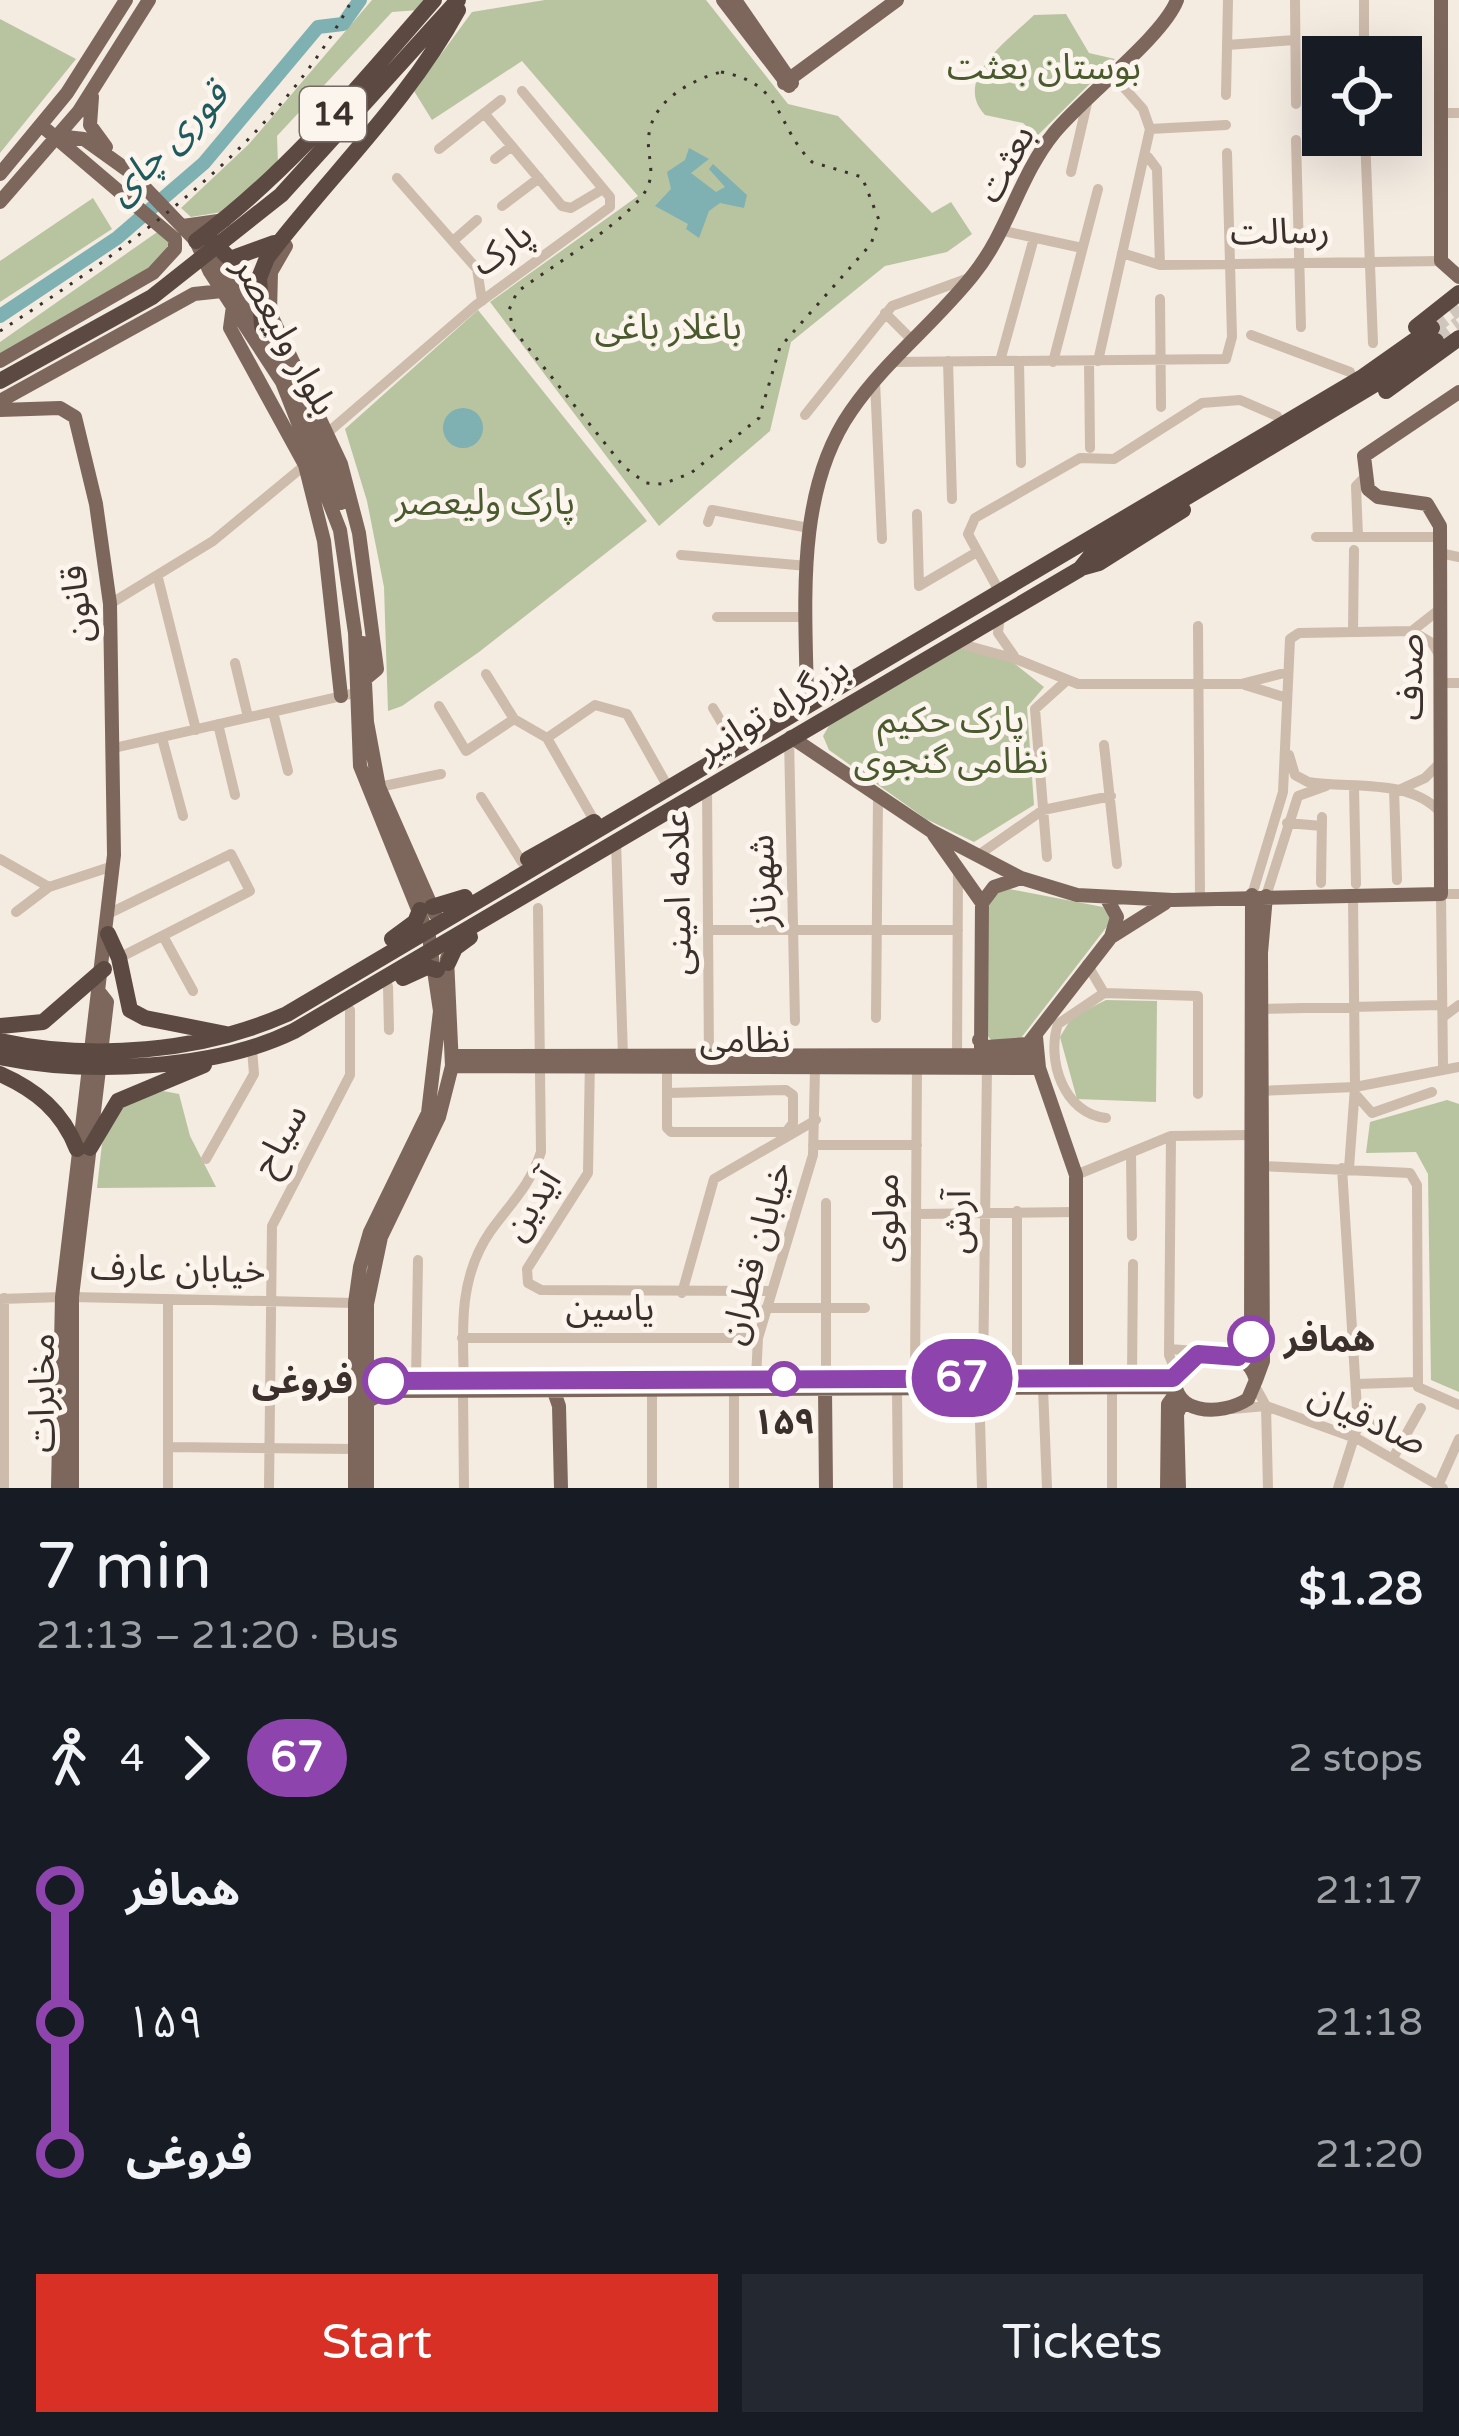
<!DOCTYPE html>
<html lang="en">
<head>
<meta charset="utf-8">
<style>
  body { margin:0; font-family:"Varela Round","Noto Sans Arabic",sans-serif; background:#242831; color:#f1f3f6; height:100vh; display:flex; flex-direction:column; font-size:45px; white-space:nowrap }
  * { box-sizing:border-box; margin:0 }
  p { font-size:39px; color:#9ea1a6 }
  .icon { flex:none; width:66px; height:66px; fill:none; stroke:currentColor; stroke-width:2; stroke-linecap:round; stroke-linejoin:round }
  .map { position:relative; height:1488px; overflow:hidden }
  .details { display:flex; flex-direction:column; background:#171b24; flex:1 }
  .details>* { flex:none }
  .badge { padding:0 24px; border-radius:39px; font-size:42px; line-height:78px }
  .fabs { position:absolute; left:1302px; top:36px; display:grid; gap:24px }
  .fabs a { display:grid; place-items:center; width:120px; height:120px; border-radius:0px; background:#171b24; box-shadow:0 12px 48px #0002; font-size:60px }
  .map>.badge { position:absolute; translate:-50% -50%; box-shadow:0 0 0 6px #fff }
  .legs { display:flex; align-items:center; gap:18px; height:132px; padding:0 36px; font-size:39px }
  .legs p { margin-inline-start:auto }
  .headline { display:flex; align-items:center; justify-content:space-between; height:204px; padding:0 36px }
  h1 { font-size:66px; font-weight:600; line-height:90px }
  .button { display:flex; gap:24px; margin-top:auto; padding:24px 36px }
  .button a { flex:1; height:138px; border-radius:0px; background:#d93025; color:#fff; font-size:48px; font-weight:600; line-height:138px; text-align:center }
  .button a+a { background:#242831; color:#f1f3f6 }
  ul { padding:0 36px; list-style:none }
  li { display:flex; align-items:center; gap:42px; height:132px; font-size:45px }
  li i { display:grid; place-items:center; width:18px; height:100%; margin:0 15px; background:currentColor }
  li i::after { content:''; width:30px; height:30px; margin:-15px; border:9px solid; border-radius:50%; background:#171b24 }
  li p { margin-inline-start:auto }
  li:first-child i { background:linear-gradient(#0000 50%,currentColor 0) }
  li:last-child i { background:linear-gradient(currentColor 50%,#0000 0) }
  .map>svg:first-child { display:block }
  .green { fill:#b8c4a0 }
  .water { fill:#7fb0b2 }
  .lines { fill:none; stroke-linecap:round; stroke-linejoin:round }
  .river { stroke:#7fb0b2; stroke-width:14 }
  .highway-tunnel { stroke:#cfc6bd; stroke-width:16; stroke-dasharray:16 8; stroke-linecap:butt }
  .minor { stroke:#cdbbac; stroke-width:10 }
  .major { stroke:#7d675c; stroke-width:14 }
  .highway { stroke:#5c4a42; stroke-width:16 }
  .rail { stroke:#3b302b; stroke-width:3; stroke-dasharray:3 9; stroke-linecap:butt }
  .line-1-casing { stroke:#fff; stroke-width:27 }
  .line-1 { stroke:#8e44ad; stroke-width:18 }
  .stop-1-dot { fill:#fff; stroke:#8e44ad; stroke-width:6 }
  .labels { text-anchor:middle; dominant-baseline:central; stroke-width:10; stroke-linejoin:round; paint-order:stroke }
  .shield { fill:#fbf5ee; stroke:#756b66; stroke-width:3 }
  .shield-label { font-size:33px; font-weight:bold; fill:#3b302b }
  .park-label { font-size:36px; fill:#4a5a2e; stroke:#fbf5ee }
  .street-label { font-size:36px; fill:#3b302b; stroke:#fbf5ee }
  .stop-label { font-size:36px; font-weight:bold; fill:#3b302b; stroke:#fbf5ee; text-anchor:start }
  .water-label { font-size:39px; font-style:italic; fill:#1f5a5e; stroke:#fbf5ee }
</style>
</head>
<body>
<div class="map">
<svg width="1459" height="1488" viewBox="0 0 1459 1488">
  <rect width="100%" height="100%" fill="#f4ebe1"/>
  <path class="green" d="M372,0H426L419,10L392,12L277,136L278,164L228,211L191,217L181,208L249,144Z
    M545,0H706L788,104L838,116L932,213L951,202L972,234L947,252L885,266L791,342L770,431L659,526L490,302L638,196L522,61L432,120L414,91L472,12Z
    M1066,14L1089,53L1115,59L1037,136L1023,123L985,115C951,79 1011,38 1034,15Z
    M0,19L76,59L0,153Z
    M93,198L112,229L0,302V261Z
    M163,228L171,239L168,256L0,360V342Z
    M478,310L647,521L479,652L402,706L388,711L384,587L367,501L345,429Z
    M954,647L1005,656L1044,687L1027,707L1034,805L974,842L926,819L829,750L823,736L830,724Z
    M1004,888L1103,907L1112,920L1018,1042L992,1041L987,1035V903Z
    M1106,1000L1157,1001L1156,1102L1077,1099L1060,1037L1072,1017Z
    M163,1091L179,1094L190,1136L216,1187L97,1188L102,1144L119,1107Z
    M1447,1100L1459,1104V1392L1431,1380L1428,1174L1416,1152L1366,1153L1370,1122Z"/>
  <path class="water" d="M689,148L709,159L691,173L716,192L725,187L709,169L713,164L747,195L744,208L720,203L709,211L699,238L686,229L688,224L655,206L671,189L667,172L685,160Z
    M443 428a20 20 0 1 1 40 0a20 20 0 1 1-40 0Z"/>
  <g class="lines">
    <path class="river" d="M0,316L117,238L204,163L318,27L343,24L360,0"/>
    <path class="highway-tunnel" d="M1432,328L1459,307
      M1436,341L1459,324"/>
    <path class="minor" d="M1295,0L1296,104
      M1227,45L1295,40
      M1364,57V0
      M1226,95L1228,0
      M484,113L562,206L571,208L603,189
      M1441,113H1459
      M1150,129L1226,125
      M1365,135L1373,343
      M1296,140L1301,327
      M439,149L501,100
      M1148,157L1157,169L1160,265
      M495,159L512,146
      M1071,172L1088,99
      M397,178L477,269L482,301
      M502,206L539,178
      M1004,231L1082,248
      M453,241L477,220
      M1122,253L1160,265L1441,261
      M1160,299L1161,407
      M885,313L911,339
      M1251,335L1350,372
      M948,361L952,499
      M1000,361L1034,238
      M1089,361L1090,448
      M1098,361L1150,129L1143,109L1111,73
      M892,362L1226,359L1232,337L1227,153
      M1019,362L1021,463
      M1053,362L1098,189
      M875,381L882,539
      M805,415L892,306L969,278
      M325,435L476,305L610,207V197L522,91
      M917,514L919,586L977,552
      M708,522L712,510L809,528
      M1316,537H1441
      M1358,537L1356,486L1363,479
      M1440,553L1459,557
      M681,555L808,566
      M158,578L196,730
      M998,589L968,534L975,518L1080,458L1114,459L1202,403L1240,400L1277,416
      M110,604L213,541L305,465
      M1000,614L998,633L1014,656
      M717,617H806
      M1198,626L1200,897
      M1412,631L1432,643L1440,656
      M1353,632L1354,550
      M954,642L1016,659L1078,684H1241L1288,672
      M235,663L248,717
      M486,674L514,719L547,738L595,822
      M1441,683H1459
      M1245,685L1287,698
      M439,706L466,751L514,719
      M713,708L736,747
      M273,712L288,771
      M218,724L235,795
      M162,738L183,816
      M547,738L595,705L627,714L668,787
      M789,738L795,1021
      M1104,745L1117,864
      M114,748L355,693
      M1289,755L1295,775L1308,782C1351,789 1409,778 1440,812
      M379,787L441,774
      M707,787L709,1060
      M1354,787L1356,884
      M1394,789L1397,880
      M1401,789L1425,778L1440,763
      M481,797L522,862
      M1287,823L1322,826
      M616,841L623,1056
      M977,856L1043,810L1111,796
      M1047,857L1035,709L1065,682
      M0,859L49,887L16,912
      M1321,883L1322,817
      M49,887L113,866
      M1252,895L1283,792L1290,639L1299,633L1412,631L1440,609
      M1266,896L1298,796L1326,786
      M110,913L231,854L250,891L117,959
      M709,930H958
      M163,936L193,991
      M1087,964L1104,993L1058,1024C1046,1060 1064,1114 1106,1118
      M388,986L389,1030
      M1104,993L1198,996V1094
      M1261,1009L1442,1005
      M1443,1017L1459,1005
      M876,1018L878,797
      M957,1057L958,868
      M590,1059L588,1173L527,1269L528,1283L541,1290L772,1291
      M1443,1067L1441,894H1459
      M1261,1091L1355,1087L1459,1067
      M667,1093L786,1090L793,1095V1123L786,1132H671L667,1128V1069
      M1357,1096L1372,1113L1432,1092
      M1171,1136L1169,1355L1176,1372
      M813,1145H917
      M1131,1153L1132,1236
      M206,1159L254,1074L252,1049
      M1262,1166L1410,1173L1417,1185L1418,1387L1459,1405
      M1349,1168L1355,1087L1353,896
      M1076,1175L1171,1136L1250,1135
      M826,1203V1379
      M1017,1211V1378
      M917,1214L1076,1212
      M682,1293L714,1179L816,1120
      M72,1297L355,1303
      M4,1298V1488
      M0,1299L62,1297
      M766,1308H865
      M462,1338H758
      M1170,1349L1206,1352
      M983,1378L987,1067
      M1132,1378L1133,1264
      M756,1379L758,1338L813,1155L815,1070
      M915,1379L917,1064
      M416,1380L418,1260
      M464,1380C462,1328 459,1277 490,1232C510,1204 530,1186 541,1152L538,908
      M1356,1384L1418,1382
      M979,1388L982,1488
      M1043,1388L1047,1488
      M1256,1388L1266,1406L1268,1488
      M897,1389L898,1488
      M463,1391L464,1488
      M1232,1409L1266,1406L1358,1439L1443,1488
      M1358,1425L1378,1424
      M168,1447L355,1449
      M1394,1456L1421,1408
      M1438,1486L1459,1439
      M168,1488V1299
      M269,1488L272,1226L350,1075V1010
      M652,1488V1390
      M734,1488V1389
      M1112,1488V1387
      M1338,1488L1358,1425L1342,1168"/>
    <path class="major" d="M723,0L789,86
      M735,0L792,83
      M1441,0V261L1459,277
      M784,83L897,0
      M92,97L90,125L106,147
      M57,136L84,139L130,172L196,241L210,272L282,382L340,530L355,633L360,766L429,937L440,1011L428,1113L370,1232L360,1267L355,1303V1488
      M0,174L67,93L126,0
      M0,202L79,111L149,0
      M183,226L225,220
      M286,246L271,272L270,313L341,464L359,533L377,669L365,679
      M207,259L218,265C271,340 317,413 341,503
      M233,306L230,328L305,465L324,541L341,696
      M0,361L153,273L175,249V239L42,126
      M0,401L194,294L222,291
      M0,410L60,408L75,417L96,504L110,604L114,855L62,1297L58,1488
      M363,643L367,722L379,787L435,914
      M807,703C806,608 794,493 851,411C886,360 935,323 973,275C1008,232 1019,176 1054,133C1082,98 1163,37 1177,0
      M791,737L931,831L1021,878L1077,895L1173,900L1441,894L1440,526L1427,504L1378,497L1368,489L1364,456L1459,392
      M934,835L982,903L981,1049
      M1107,899L1117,917L1111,937
      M982,903L994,887L1021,878
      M1036,1037L1039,1068L1076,1175V1378
      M979,1040L986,1047L1028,1044L1111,937L1165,903
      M453,1056L1037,1055
      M452,1066L1039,1068
      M1206,1352C1228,1351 1250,1356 1256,1380L1248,1399C1221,1417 1168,1415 1176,1372Z
      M1238,1357L1251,1339L1252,895
      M367,1377L1036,1378
      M1256,1380L1263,1361L1261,953L1266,896
      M552,1386L559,1406L561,1488
      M825,1389L826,1488
      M368,1401L387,1391L1175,1387
      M72,1488V1297L107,1002L100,993
      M367,1488V1304L381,1237L439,1117L452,1066L447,958
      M1167,1488L1168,1404L1176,1393
      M1179,1488L1177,1414L1183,1401"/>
    <path class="highway" d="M210,239L230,259L274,243
      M196,241C287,174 360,85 434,0
      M262,326L259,278L267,258C330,175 408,102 458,10
      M1416,327L1459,293
      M0,381L152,297L281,195L458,0
      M1386,391L1459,338
      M1081,568L1099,563L1183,510
      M528,859L594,822
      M432,907L465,897
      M108,934L119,958L130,1010L145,1018L226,1034
      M392,939L415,922L420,910
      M448,963L455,948L470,937
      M403,978L427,967L437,970
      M0,1026L43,1022L104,969
      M0,1041C93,1061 201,1052 287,1014L1361,378L1432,328
      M0,1057C87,1075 214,1070 294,1031L1080,569L1092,554L1394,373L1436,341
      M0,1074C36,1090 62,1111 77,1149
      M90,1148L118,1101L204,1065"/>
    <path class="rail" d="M721,72C785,83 775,126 812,162L862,177L879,220L871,244L780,347L759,418L691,473L663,484L646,483L624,467L513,329L509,310L517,292C556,263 606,235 639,200C662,174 643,156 650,129C657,98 694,79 721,72Z
      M0,331C133,245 276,144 352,0"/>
  </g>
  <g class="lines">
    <g class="line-1-casing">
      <path id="line-1" d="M386,1381L1173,1378L1198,1354L1238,1357L1251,1339"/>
    </g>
    <use href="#line-1" class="line-1"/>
  </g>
  <g class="stop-1-dot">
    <circle cx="1251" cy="1339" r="21"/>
    <circle cx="784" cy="1379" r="15"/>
    <circle cx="386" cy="1381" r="21"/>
  </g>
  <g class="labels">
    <rect class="shield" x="300" y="87" width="66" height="54" rx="9"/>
    <g class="shield-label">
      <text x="333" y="114">14</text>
    </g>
    <g class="park-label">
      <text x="1044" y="67">بوستان بعثت</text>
      <text x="668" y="327">باغلار باغی</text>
      <text x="485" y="502">پارک ولیعصر</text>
      <text x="951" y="720">پارک حکیم<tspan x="951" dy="41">نظامی گنجوی</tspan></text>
    </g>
    <g class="street-label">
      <text transform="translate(1006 164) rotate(-62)">بعثت</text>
      <text transform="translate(1280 232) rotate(-1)">رسالت</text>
      <text transform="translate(502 249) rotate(-36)">پارک</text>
      <text transform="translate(285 336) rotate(61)">بلوار ولیعصر</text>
      <text transform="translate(77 604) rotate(-95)">قانون</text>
      <text transform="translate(1410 677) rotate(-90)">صدف</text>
      <text transform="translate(773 709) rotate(-31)">بزرگراه توانیر</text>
      <text transform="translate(763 881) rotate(-92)">شهرناز</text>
      <text transform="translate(678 893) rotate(-91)">علامه امینی</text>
      <text x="745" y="1040">نظامی</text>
      <text transform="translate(280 1140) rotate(-61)">سیاح</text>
      <text transform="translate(532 1205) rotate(-57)">آیدین</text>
      <text transform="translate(886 1218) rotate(-90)">مولوی</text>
      <text transform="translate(958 1222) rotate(-89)">آرش</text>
      <text transform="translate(756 1253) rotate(-75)">خیابان قطران</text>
      <text transform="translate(178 1269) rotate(1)">خیابان عارف</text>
      <text x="610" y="1308">یاسین</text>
      <text transform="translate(42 1393) rotate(-90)">مخابرات</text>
      <text transform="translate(1368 1419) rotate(25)">صادقیان</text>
    </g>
    <g class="stop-label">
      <text x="1284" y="1339">همافر</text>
      <text x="353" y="1381" text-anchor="end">فروغی</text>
      <text x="784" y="1422" text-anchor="middle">۱۵۹</text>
    </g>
    <g class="water-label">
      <text transform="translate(167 143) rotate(-45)">قوری چای</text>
    </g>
  </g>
</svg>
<div class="fabs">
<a><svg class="icon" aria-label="locate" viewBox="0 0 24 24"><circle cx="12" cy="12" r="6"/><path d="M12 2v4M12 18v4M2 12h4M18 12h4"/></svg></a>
</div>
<b class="badge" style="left:962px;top:1378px;background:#8e44ad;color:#fff">67</b>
</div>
<section class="details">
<div class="headline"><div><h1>7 min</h1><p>21:13 – 21:20 · Bus</p></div><b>$1.28</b></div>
<div class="legs"><svg class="icon" aria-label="walk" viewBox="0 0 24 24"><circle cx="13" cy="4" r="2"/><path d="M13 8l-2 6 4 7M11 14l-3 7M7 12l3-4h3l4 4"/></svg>4<svg class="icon" aria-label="forward" viewBox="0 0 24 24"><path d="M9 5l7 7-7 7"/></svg><b class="badge" style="background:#8e44ad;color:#fff">67</b><p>2 stops</p></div>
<ul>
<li><i style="color:#8e44ad"></i><b>همافر</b><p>21:17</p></li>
<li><i style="color:#8e44ad"></i><span>۱۵۹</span><p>21:18</p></li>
<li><i style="color:#8e44ad"></i><b>فروغی</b><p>21:20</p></li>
</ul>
<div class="button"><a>Start</a><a>Tickets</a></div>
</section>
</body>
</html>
